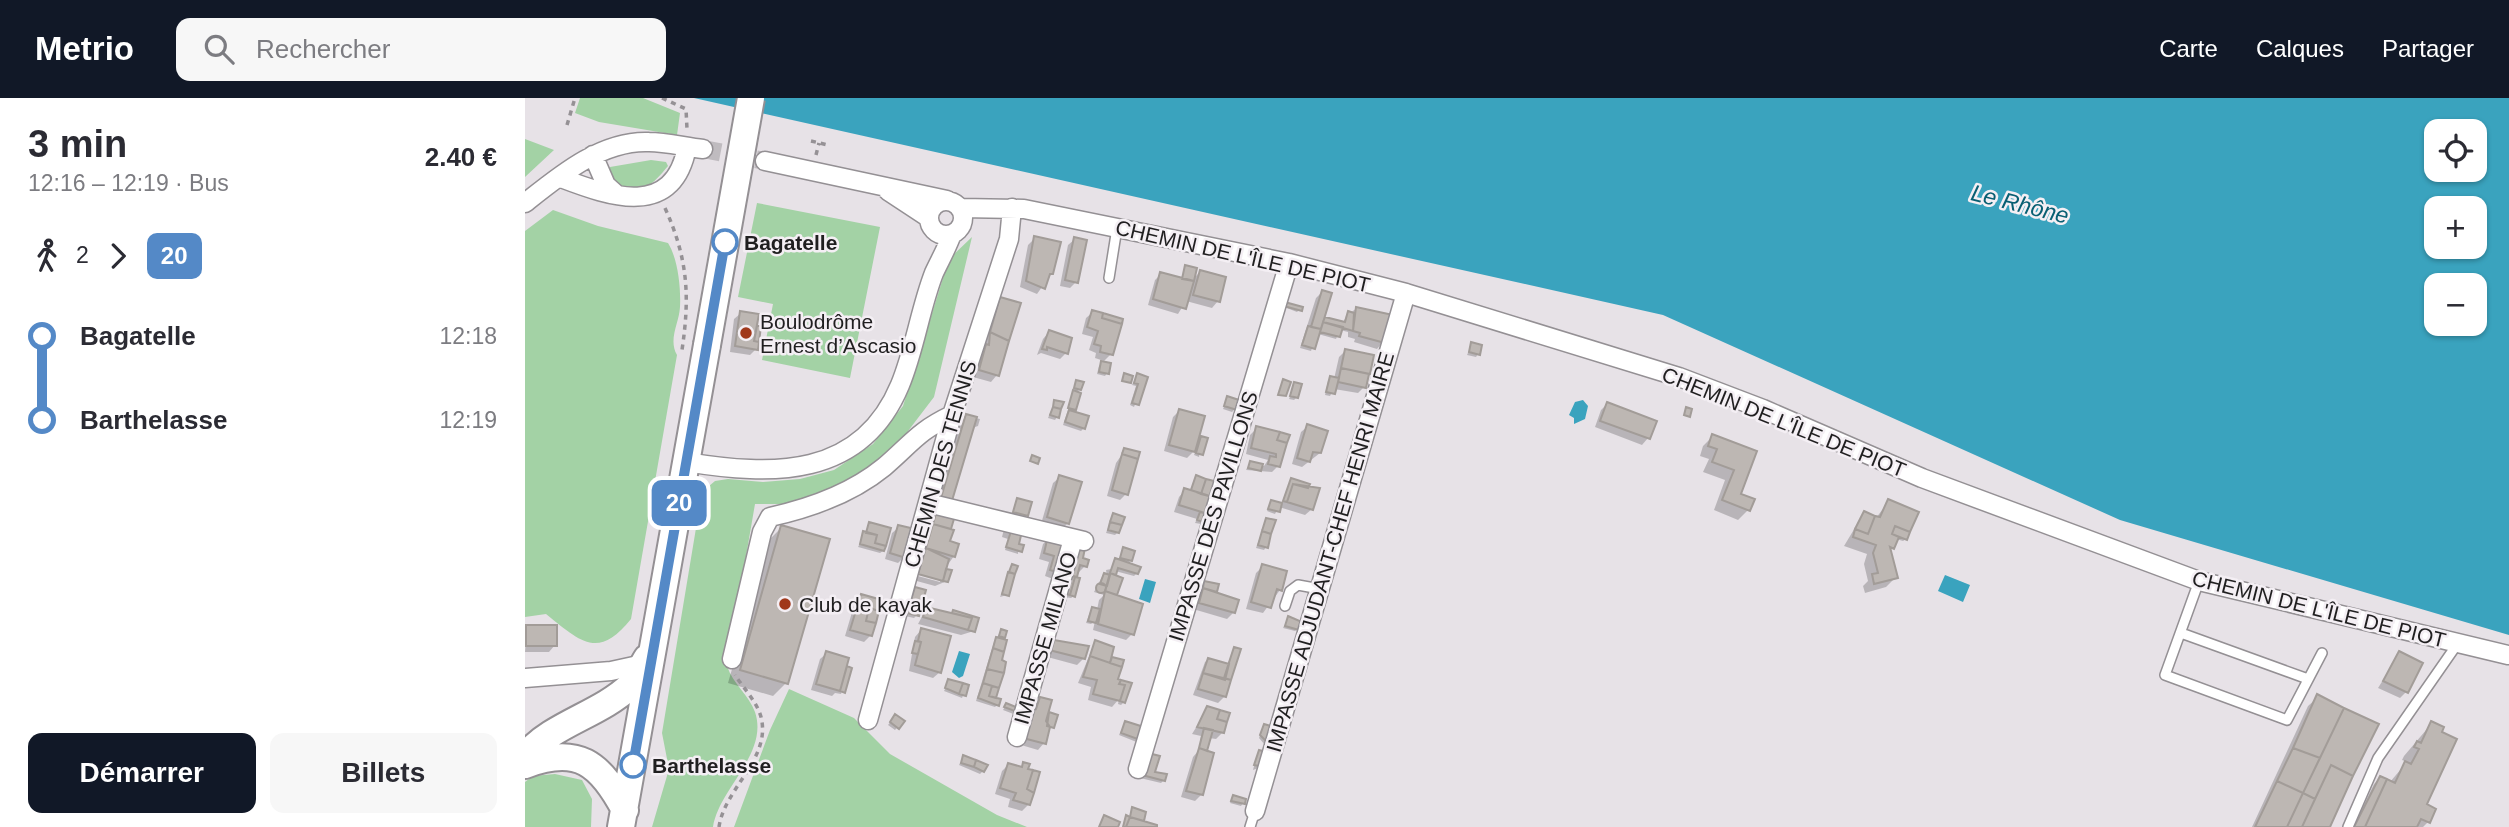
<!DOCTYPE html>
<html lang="fr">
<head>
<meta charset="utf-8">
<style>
  body { margin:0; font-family:Arial,sans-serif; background:#f7f7f7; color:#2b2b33; height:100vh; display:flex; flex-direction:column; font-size:26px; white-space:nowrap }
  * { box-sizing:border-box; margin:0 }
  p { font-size:23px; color:#7c7c81 }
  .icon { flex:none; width:38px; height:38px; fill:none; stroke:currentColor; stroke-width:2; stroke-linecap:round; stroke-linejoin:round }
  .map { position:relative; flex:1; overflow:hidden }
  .panel { display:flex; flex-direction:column; background:#fff; width:525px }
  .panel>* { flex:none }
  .badge { padding:0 14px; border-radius:10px; font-size:24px; line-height:46px }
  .buttons { position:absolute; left:1899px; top:21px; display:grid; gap:14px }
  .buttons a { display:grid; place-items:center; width:63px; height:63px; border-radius:14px; background:#fff; box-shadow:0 2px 5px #0004; font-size:35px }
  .map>.badge { position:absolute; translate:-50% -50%; box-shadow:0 0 0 4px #fff }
  .legs { display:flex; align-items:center; gap:10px; height:77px; padding:0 28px; font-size:23px }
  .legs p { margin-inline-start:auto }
  .overview { display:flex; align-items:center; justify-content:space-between; height:119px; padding:0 28px }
  h1 { font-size:38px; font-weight:600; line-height:52px }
  .cta { display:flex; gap:14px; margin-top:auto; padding:14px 28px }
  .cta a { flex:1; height:80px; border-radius:14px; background:#111827; color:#fff; font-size:28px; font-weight:600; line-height:80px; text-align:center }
  .cta a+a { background:#f7f7f7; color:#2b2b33 }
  ul { padding:0 28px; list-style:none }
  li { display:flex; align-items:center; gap:24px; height:84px; font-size:26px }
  li i { display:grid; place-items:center; width:10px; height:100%; margin:0 9px; background:currentColor }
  li i::after { content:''; width:18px; height:18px; margin:-9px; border:5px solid; border-radius:50%; background:#fff }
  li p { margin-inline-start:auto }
  li:first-child i { background:linear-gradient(#0000 50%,currentColor 0) }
  li:last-child i { background:linear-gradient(currentColor 50%,#0000 0) }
  header { display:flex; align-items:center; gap:42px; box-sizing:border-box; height:98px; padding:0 35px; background:#111827; color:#fff }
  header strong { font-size:33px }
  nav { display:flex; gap:38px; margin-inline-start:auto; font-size:24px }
  .search { width:490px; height:63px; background:#f7f7f7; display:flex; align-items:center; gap:18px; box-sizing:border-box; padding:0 24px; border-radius:14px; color:#7c7c81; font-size:26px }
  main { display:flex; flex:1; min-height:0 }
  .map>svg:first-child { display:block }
  .green { fill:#a3d2a5 }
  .water { fill:#3aa3be; fill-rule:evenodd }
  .shadow { fill:#0003 }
  .building { fill:#bdb7b3; stroke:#a29c98; stroke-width:2 }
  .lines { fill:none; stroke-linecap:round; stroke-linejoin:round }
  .minor-tunnel { stroke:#bfbbbf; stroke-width:18; stroke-dasharray:18 9; stroke-linecap:butt }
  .service-casing { stroke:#949094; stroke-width:12 }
  .minor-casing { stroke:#949094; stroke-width:21 }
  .secondary-casing { stroke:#949094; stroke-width:30 }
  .path { stroke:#959195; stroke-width:3.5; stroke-dasharray:5 5; stroke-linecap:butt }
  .service { stroke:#fff; stroke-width:9 }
  .minor { stroke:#fff; stroke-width:18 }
  .secondary { stroke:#fff; stroke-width:26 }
  .secondary-bridge-casing { stroke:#949094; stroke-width:30; stroke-linecap:butt }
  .secondary-bridge { stroke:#fff; stroke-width:26 }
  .line-1-casing { stroke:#fff; stroke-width:16 }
  .line-1 { stroke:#5489c7; stroke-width:10 }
  .stop-1-dot { fill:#fff; stroke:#5489c7; stroke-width:3.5 }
  .poi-dot { fill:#a0381a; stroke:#f4eff4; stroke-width:2.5 }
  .labels { text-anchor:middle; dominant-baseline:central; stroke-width:5; stroke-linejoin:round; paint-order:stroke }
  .stop-label { font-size:21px; font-weight:bold; fill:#201f20; stroke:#f4eff4; text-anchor:start }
  .street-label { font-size:21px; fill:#201f20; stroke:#f4eff4 }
  .poi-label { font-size:21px; fill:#201f20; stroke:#f4eff4; text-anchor:start }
  .water-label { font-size:23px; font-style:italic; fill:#085f73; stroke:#f4eff4 }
</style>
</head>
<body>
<header>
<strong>Metrio</strong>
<div class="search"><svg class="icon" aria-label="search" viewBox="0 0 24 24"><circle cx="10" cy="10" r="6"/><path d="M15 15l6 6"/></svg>Rechercher</div>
<nav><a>Carte</a><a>Calques</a><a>Partager</a></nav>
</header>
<main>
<section class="panel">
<div class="overview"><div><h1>3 min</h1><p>12:16 – 12:19 · Bus</p></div><b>2.40 €</b></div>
<div class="legs"><svg class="icon" aria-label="walk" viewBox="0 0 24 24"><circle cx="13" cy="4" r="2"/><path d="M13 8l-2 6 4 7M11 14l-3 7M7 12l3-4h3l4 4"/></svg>2<svg class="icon" aria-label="forward" viewBox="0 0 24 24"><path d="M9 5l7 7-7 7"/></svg><b class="badge" style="background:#5489c7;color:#fff">20</b></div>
<ul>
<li><i style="color:#5489c7"></i><b>Bagatelle</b><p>12:18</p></li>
<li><i style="color:#5489c7"></i><b>Barthelasse</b><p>12:19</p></li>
</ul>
<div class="cta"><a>Démarrer</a><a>Billets</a></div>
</section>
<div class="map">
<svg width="1984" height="729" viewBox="0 0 1984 729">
  <rect width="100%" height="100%" fill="#e7e2e7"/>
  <path class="green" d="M55,0H118L155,15L152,37L74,24L50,15Z
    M0,41L29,52L0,79Z
    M126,62L141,64L143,68C124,91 121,92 91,89L83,76L85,69Z
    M232,105L355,129L325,280L237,262L248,206L213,199Z
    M28,112L73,128L143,145C153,161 156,190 155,209C154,226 143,241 152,257L106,521C73,562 56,544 21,516L0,519V133Z
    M447,139L409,299L367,354L306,397L269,406H230L202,568C208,586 224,597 230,614C244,656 194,690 188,729H127L144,671L137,635L177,394L190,383L203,381L238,384L275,381L309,372L348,346L378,308L424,161Z
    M264,591L329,620L365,656L472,717L502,729H209L245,632Z
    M30,676L57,682L67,701L66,729H0V684L8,678Z"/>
  <path class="water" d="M169,0H1984V537L1595,422L1138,217ZM1911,33H1950V72H1911ZM1911,110H1950V149H1911ZM1911,187H1950V226H1911Z
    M1058,302L1063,308L1060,321L1049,326V320L1044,317L1050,304Z
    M1420,477L1445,487L1438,504L1413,493Z
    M620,481L631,484L625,505L614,501Z
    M434,553L445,556L438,578L434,580L427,574Z"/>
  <path class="shadow" d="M510,140L527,175L512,196L495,189L503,147Z
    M550,141L551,184L545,190L535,188L543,147Z
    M661,169L667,182L675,174L693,203L687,210L661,203L653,216L623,207L630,182L636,176L656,182Z
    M797,194L796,226L818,225L821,218L832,210L858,244L852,251L829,244L830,241L823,239V234L815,232L811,241L793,236L786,253L775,250L791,200Z
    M476,201L472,277L466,284L448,279L455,255L461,249H457L469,207Z
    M754,207L776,210L772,214Z
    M568,214L586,256L577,265L582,275L580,278L572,276L574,268L579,263L570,260L571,255L564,252L568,239L557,236L561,220Z
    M216,215L234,230L231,251L225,257L205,254L209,221Z
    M524,234L541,255L535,261L516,255L512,257L518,241Z
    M947,246L953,256L951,259L942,257Z
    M820,253L847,258L839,289L833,295L809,291L805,298L800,297L803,283L809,281L814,259Z
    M612,277L621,280L609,309L605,307L611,288L607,287Z
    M552,284L555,291L551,295L550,311L546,315L559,330L556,333L538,327Z
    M770,286L772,299L769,302L764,301Z
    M703,300L710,311L707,314L698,311Z
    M530,304L532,319L530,322L523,320Z
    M1082,306L1129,324L1123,340L1117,347L1070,329L1076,312Z
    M654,313L670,346L677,340L674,359L669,357L672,350L662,360L639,353L648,319Z
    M441,318L455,321L453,328L447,330L425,405L423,444L429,458L419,472L422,483L410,488L388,482L389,477L415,484V480L390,473L402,434L409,428L410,410L435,324Z
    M783,328L795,355L777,369L767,366L776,334Z
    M732,330L762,338L753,368L747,374L721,372L725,365L739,368L743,362L721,356L725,337Z
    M1188,338L1230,354L1213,397L1223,412L1213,422L1189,412L1200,382L1178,374L1184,361L1175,358L1178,348Z
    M600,352L601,396L595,402L582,398L591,365Z
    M535,379L543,425L536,432L516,426L528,385Z
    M672,380L691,385L676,426L670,425L672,421L649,414L654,399L660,392L668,394Z
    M766,382L787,411L780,417L754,409L750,416L742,413L746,404L757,406Z
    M493,401L502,417L499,420L487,416Z
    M1364,403L1381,441L1378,443L1371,441L1364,454L1371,479L1361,489L1340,495L1338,488L1343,483L1339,466L1342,456L1319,448L1337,418L1351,420Z
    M588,417L592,435L590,437L581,435Z
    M741,422V449L739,452L731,450Z
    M345,426L358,453L355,455L333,449Z
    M257,429L261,585L248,598L203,585L244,442Z
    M374,429L379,459L373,465L360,461L367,435Z
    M479,431L495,434L493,456L480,452L483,441L477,439Z
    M524,440L534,474L528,481L520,478L524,464L514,461L518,446Z
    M599,451L606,462L602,466L612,475L609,478L590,473L588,478L595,481L590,498L607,536L601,542L568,532L570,523L566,526L561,525L565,514L572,512L574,502L579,497L569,494L577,479L582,478L581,472L586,471L590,462L593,463Z
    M556,461L560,468L548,480L549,498L546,500L534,498Z
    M487,468L491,469L482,497L475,499Z
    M738,468L755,492L738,515L721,511L731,475Z
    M680,485L709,514L702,521L668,511Z
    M390,491L392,517L389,520L380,518Z
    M336,498L346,537L339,544L320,538L330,504Z
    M401,511L449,533L436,537L393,526Z
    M763,521L773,531L770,533L758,530Z
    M2,529L30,547L24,554H0Z
    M396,532L415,574L408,580L384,573L390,539Z
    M476,533L478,539L475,542V564L479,565L468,601L472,607L470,609L451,603L469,544Z
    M570,544L584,560L596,564L591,582L599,604L596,607L593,606L594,601L587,609L563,602L566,589L553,585Z
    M549,545L562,549L558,561L552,567L515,557L517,549H545Z
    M709,551L713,552L700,598L693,605L668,597L680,564L683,562L702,567Z
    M302,555L325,571L316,596L310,595L307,598L286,592L295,561Z
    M1875,555L1882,593L1875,600L1853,590Z
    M424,583L442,588L437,600L419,593Z
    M1793,599L1851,627L1803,729H1727L1783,608Z
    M515,601L520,620L524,616L527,629L521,631L519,645L513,652L489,645Z
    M481,607L494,612L491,617L478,612Z
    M683,610L697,635L691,641L684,640L680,654L687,656L676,697L670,703L656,699L668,659L674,652L676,638L667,636Z
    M370,618L377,624L370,632L363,627Z
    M600,625L620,631L614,645L594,637Z
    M1907,625L1899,707L1903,724L1898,729H1828L1849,686L1855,680L1865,684L1882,664L1877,662L1879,658Z
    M739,628L742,645L740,647L734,640Z
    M734,654L736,669L728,672L732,657Z
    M438,660L458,673L455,676L434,667Z
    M621,660L628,675L639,682L636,685L615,680Z
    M499,666L504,706L497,713L483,709L485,701L470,696L477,673L483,667L494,670Z
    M708,699L718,705L716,708L705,705Z"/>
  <path class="building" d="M509,138L536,144L528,176H525L520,191L501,183Z
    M549,139L562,142L553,185L540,182Z
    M660,167L672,170L669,183L657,181Z
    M675,172L701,179L695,204L668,197Z
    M635,174L669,183L661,211L628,201Z
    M797,192L807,195L796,231L786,229Z
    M475,199L496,205L484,243L465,234Z
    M756,203L778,209L777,213L755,207Z
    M831,209L868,217L860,245L834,238L835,235L828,233Z
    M567,212L578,215L577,220L597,226L588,257L575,254L576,248L569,246L573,233L562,229Z
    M215,213L234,216L229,243L234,244L233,252L210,248Z
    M823,213L829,215L828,233L798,224L800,219L820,224Z
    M578,215L598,221L597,226L577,220Z
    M798,224L818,229L815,239L795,234Z
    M232,228H236L234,244L229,243Z
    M783,228L796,231L790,251L777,247Z
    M524,232L547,240L543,256L522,249V252L517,251Z
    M465,234L484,243L474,278L454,272L461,246L464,247Z
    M946,244L957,247L955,257L944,254Z
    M820,251L849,257L845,276L816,270Z
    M576,263L586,265L584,276L574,274Z
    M816,270L844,276L841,290L813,284Z
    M599,275L608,278L606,285L597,283Z
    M612,275L623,279L614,307L607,305L613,286L609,285Z
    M805,278L814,280L810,296L801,294Z
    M758,281L766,284L761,298L753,297Z
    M551,282L559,284L556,292L549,290Z
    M769,284L777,286L773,300L765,298Z
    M548,292L556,295L551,312L543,310Z
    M702,298L714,302L712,312L699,308Z
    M529,302L539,304L536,311L528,309Z
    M1082,304L1132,323L1125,341L1075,323Z
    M528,309L536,311L534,320L525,317Z
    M1161,309L1167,311L1165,319L1159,317Z
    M654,311L680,318L670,354L644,347Z
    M544,312L564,318L560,331L540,324Z
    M441,316L452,319L426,406L415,403Z
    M782,326L803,333L796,355L788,354L785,364L772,360Z
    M731,328L755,334L752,342L762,345L755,369L743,366L745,358L751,359V356L726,350Z
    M755,334L765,337L762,345L752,342Z
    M1187,336L1232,353L1216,396L1230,401L1225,413L1197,402L1209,372L1187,364L1192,351L1183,348Z
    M676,338L683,340L678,357L671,355Z
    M599,350L615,354L613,361L597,356Z
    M597,356L613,361L603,397L587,392Z
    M507,357L515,360L513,366L505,363Z
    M725,363L738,366L736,373L723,370Z
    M534,377L557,384L544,426L522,419Z
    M671,377L681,381L676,396L666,392Z
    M766,380L785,386L783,390L768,386L762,404L758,403Z
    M681,381L693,384L688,399L676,396Z
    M768,386L795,390L788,412L762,404Z
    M659,390L688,399L683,416L654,407Z
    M492,400L507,404L503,418L488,414Z
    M1363,401L1394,414L1385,434L1370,428L1367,436L1374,439L1369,451L1365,449L1373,480L1349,486L1347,476L1353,475L1348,455L1351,447L1328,439L1330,431L1343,436L1350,418L1355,419Z
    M746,402L757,405L755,414L743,411Z
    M413,409L431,414L426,431L408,426Z
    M1339,413L1350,418L1343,436L1330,431Z
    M675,414L683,416L681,425L672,422Z
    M588,415L600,419L597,427L585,424Z
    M741,420L751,422L746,436L737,433Z
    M344,424L366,430L361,448L350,445L352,437L341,435Z
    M585,424L597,427L594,435L583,432Z
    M408,426L429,432L425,443L434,446L430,459L401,450Z
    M256,427L305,441L263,586L215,572Z
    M373,427L390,431L381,460L365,455Z
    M1370,428L1385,434L1382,442L1367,436Z
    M487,430L497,433L494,446L499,447L497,454L481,449Z
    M338,433L352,437L350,445L361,448L359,453L335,446Z
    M737,433L746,436L743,450L733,447Z
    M523,438L545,443L535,475L525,472L529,458L519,455Z
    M550,447L560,450L558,460L564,462L562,469L555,467L552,479L541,476Z
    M598,449L610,453L607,463L595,460Z
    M401,450L424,461L418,483L393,476Z
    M590,460L616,469L613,476L593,470L591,477L585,475Z
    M487,466L493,468L490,476L484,474Z
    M737,466L762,473L757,493L752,491L746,510L726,504Z
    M421,471L427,472L423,484L418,483Z
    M483,474L490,476L484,498L477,496Z
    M579,475L585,477L582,488L575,486Z
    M585,475L598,480L592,497L580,493Z
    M541,476L550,479L545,497L536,495Z
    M550,479L555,480L550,499L545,497Z
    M679,483L694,486L692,494L678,490Z
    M571 490a5 5 0 1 1 10 0a5 5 0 1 1-10 0Z
    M390,489L401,492L394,518L382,515Z
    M678,490L714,502L710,515L674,505Z
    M580,493L618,506L609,537L573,526Z
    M336,496L357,502L354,513L344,510L341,523L351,525L347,538L325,532Z
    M401,509L447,520L443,532L398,519Z
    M567,509L575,511L571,525L563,523Z
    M344,510L354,513L351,525L341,523Z
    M428,512L454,520L450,534L443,532L447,520L427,515Z
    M763,518L777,524L774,532L760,528Z
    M1,527H32V548H1Z
    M396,530L426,538L416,575L390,567L396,544L393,543Z
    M476,531L482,533L480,540L474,538Z
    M471,539L482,542L479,554L468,550Z
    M523,541L564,548L560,561L520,551Z
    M570,542L589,549L585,565L565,558Z
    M390,543L396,544L393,556L387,555Z
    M709,549L716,551L706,582L699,580Z
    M468,550L479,554L477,562L481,564L479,575L462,571Z
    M301,553L324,560L315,593L291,586Z
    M1874,553L1898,565L1883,595L1858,583Z
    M565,558L597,569L593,581L596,582L594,586L600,587L595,603L568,596L572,582L558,579Z
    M587,559L599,562L597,569L585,565Z
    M683,560L704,566L700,582L678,575Z
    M322,568L327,570L320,595L315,593Z
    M462,571L479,575L474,590L458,585Z
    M678,575L706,582L701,599L673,591Z
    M423,581L438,585L434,596L420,590Z
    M596,582L607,585L600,605L595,603L600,587L594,586Z
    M438,585L444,587L441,598L434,596Z
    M458,585L467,588L464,598L476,601L474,608L453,600Z
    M467,588L474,590L471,600L464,598Z
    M1792,596L1819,610L1795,660L1768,650Z
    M515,599L527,602L521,623L525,629L521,646L494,639L504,609L511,611Z
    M481,605L496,611L495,615L479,609Z
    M682,608L695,612L692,621L702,624L699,635L672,629Z
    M1819,610L1854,626L1828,678L1806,667L1790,701L1778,695Z
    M695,612L705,615L702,624L692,621Z
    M524,614L533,617L529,630L522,628Z
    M370,616L380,623L374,631L365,624Z
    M600,623L622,630L618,643L596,635Z
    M1906,623L1919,629L1917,634L1932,641L1902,706L1911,711L1905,725L1896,721L1892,729H1840L1862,681L1870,685L1880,663L1886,666L1894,651L1889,649L1892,643L1896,645Z
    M739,626L749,629L744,646L735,637Z
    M679,630L688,632L682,653L674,650Z
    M674,650L689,655L678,697L661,693Z
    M1768,650L1795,660L1778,695L1752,683Z
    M734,652L742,654L738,669L729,667Z
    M623,655L635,658L630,674L642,676L640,683L617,677Z
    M438,657L451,662L449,669L436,665Z
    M451,662L463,667L459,674L449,669Z
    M498,664L505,666L503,671L508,672L502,691L509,695L505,707L488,702L491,695L475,690L483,665L497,669Z
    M1806,667L1828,678L1805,729H1777Z
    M508,672L515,674L509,695L502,691Z
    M1855,678L1862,681L1840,729H1829Z
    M1752,683L1778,695L1762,729H1730Z
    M1778,695L1790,701L1777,729H1762Z
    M708,697L721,701L720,706L706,703Z
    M607,709L621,714L619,723L605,719Z
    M579,717L595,724L593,729H574Z
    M601,717L605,719L601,729H598Z
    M605,719L632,727V729H601Z"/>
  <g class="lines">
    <path class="minor-tunnel" d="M178,51L240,63"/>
    <g class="service-casing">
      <path id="service" d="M584,180L592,130
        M1674,483L1640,577L1762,622L1797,555
        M760,508L765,493L773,487L795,491
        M1656,535L1783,581
        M725,729L730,713
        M1823,729L1853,660L1933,545"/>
    </g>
    <g class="minor-casing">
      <path id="minor" d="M68,57L81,87L91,96
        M240,63L422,102
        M36,80C86,99 148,121 162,49
        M363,93L404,120
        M404 120a17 17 0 1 1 34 0a17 17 0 1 1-34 0Z
        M0,105C35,77 77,42 124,44C141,44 160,49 178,51
        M436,110L499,111L764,165L881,195L1154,279L1238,311L1397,380L1674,483L1983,557
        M161,364C247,378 336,381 375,287C390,251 395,211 409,175C415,162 422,150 427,136
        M403,405L559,443
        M207,561L237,434L245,419C286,410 326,396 359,369C386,346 393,333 427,317
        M0,580L86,573L118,566
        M343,622L427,317L484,141L487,110
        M492,639L548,441
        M613,671L764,165
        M730,713L881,195"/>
    </g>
    <g class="secondary-casing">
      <path id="secondary" d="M0,658C27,626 74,617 105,588C112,581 116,569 122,560
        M0,667C53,647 75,665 100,712
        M96,729L182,247"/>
    </g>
    <path class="path" d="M137,0L161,11L162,31
      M42,27L50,0
      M286,43L303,47
      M291,57L294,45
      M140,110C163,161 165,198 157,252
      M194,729C199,692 243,663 237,624C235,607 219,591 210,577"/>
    <use href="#service" class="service"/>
    <use href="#minor" class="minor"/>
    <use href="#secondary" class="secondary"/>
    <g class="secondary-bridge-casing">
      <path id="secondary-bridge" d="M182,247L226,0"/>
    </g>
    <use href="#secondary-bridge" class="secondary-bridge"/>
  </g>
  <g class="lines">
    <g class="line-1-casing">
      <path id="line-1" d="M108,667L200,144"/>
    </g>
    <use href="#line-1" class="line-1"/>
  </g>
  <g class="stop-1-dot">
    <circle cx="200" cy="144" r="12"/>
    <circle cx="108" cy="667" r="12"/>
  </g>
  <g class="poi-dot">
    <circle cx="221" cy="235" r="7"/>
    <circle cx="260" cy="506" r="7"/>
  </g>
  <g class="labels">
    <g class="stop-label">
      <text x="219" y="144">Bagatelle</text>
      <text x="127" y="667">Barthelasse</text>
    </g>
    <g class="street-label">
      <text transform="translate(718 158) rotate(13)">CHEMIN DE L'ÎLE DE PIOT</text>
      <text transform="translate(1259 324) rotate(22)">CHEMIN DE L'ÎLE DE PIOT</text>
      <text transform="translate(415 366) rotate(-74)">CHEMIN DES TENNIS</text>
      <text transform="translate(688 418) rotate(-73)">IMPASSE DES PAVILLONS</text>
      <text transform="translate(805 454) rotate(-74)">IMPASSE ADJUDANT-CHEF HENRI MAIRE</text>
      <text transform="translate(1794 511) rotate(14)">CHEMIN DE L'ÎLE DE PIOT</text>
      <text transform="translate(520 540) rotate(-74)">IMPASSE MILANO</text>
    </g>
    <g class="poi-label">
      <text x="235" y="223">Boulodrôme<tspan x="235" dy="24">Ernest d’Ascasio</tspan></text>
      <text x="274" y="506">Club de kayak</text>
    </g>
    <g class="water-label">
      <text transform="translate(1495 106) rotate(14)">Le Rhône</text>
    </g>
  </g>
</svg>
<div class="buttons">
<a><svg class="icon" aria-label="locate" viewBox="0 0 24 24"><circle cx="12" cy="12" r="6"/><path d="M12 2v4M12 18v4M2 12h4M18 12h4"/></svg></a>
<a>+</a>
<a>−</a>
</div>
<b class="badge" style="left:154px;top:405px;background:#5489c7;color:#fff">20</b>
</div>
</main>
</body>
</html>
